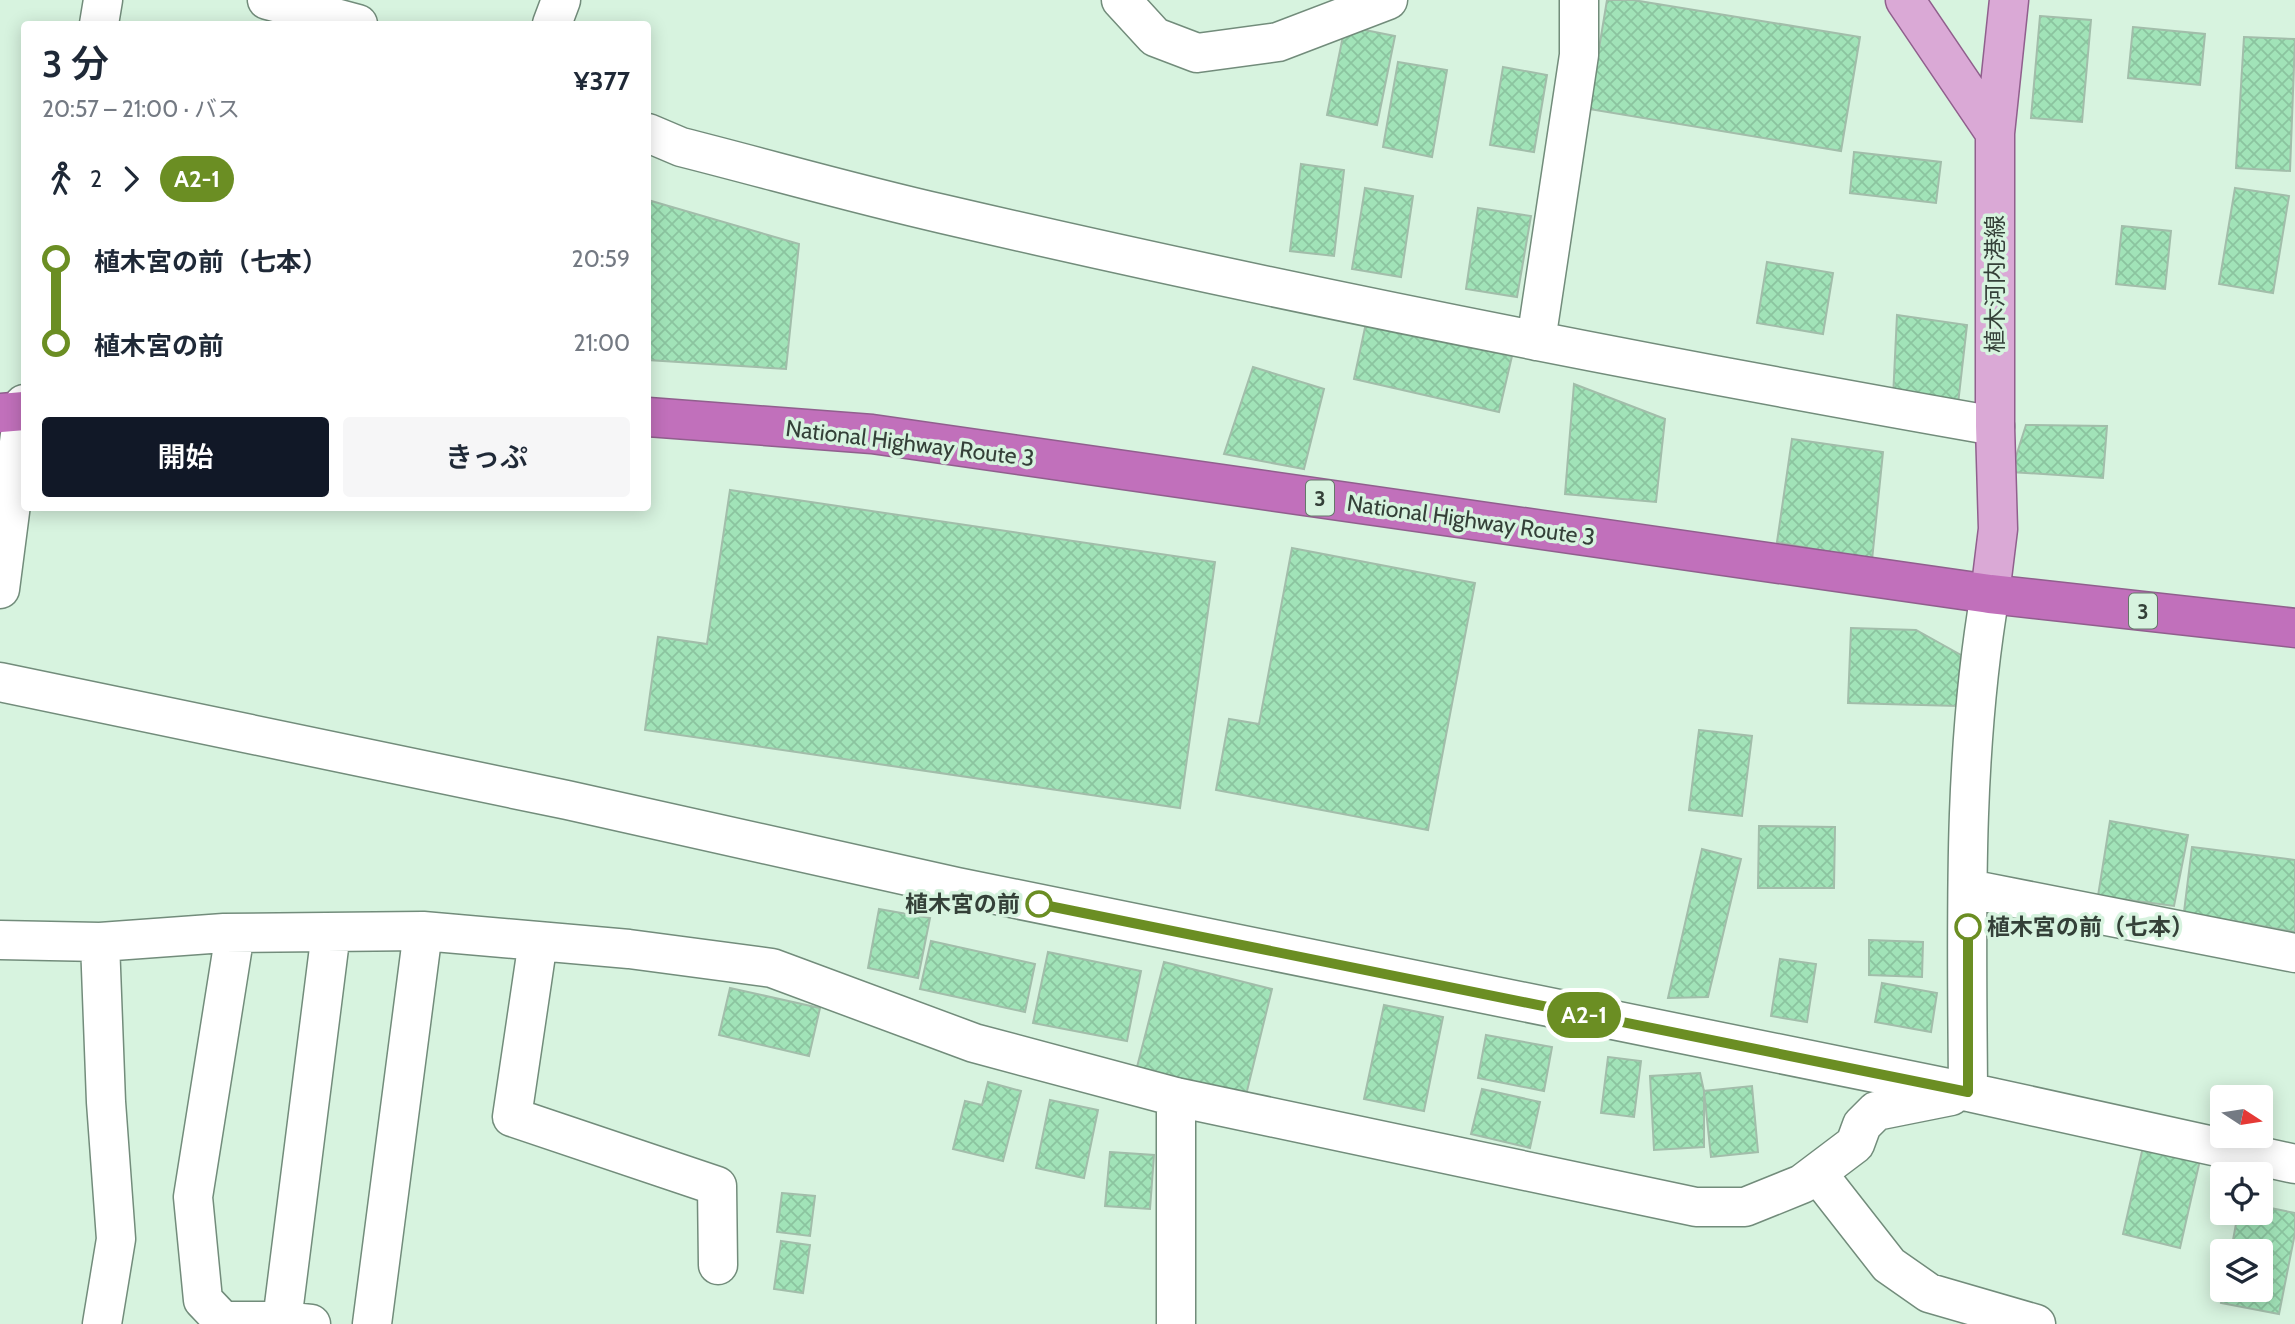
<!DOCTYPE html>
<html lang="ja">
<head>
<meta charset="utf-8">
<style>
  body { margin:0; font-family:Cabin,"Noto Sans JP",sans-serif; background:#f6f6f7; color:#1f2937; height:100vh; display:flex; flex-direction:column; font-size:26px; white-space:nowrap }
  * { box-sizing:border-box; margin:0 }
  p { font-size:23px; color:#747a83 }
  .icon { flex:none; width:38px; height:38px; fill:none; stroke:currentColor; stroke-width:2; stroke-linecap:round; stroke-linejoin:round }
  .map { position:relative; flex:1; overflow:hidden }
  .details { position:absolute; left:21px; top:21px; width:630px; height:490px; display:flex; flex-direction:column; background:#fff; border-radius:7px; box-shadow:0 4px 18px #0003 }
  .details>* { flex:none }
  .badge { padding:0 14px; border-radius:23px; font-size:24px; line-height:46px }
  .needle { width:46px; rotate:102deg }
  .buttons { position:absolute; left:2210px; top:1085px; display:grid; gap:14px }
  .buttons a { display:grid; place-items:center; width:63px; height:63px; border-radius:7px; background:#fff; box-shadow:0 4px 18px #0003; font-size:35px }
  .map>.badge { position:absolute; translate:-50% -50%; box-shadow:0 0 0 4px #fff }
  .legs { display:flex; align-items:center; gap:10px; height:77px; padding:0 21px; font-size:23px }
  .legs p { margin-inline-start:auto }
  .head { display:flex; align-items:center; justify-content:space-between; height:119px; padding:0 21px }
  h1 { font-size:38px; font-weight:600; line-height:52px }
  .primary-button { display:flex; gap:14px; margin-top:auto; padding:14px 21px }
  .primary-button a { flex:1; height:80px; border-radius:7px; background:#111827; color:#fff; font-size:28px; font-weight:600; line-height:80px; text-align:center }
  .primary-button a+a { background:#f6f6f7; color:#1f2937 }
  ul { padding:0 21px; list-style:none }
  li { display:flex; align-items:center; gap:24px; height:84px; font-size:26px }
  li i { display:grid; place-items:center; width:10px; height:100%; margin:0 9px; background:currentColor }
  li i::after { content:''; width:18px; height:18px; margin:-9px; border:5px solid; border-radius:50%; background:#fff }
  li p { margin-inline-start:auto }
  li:first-child i { background:linear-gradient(#0000 50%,currentColor 0) }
  li:last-child i { background:linear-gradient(currentColor 50%,#0000 0) }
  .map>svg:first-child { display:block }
  .building { fill:url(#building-cross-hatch); stroke:#a2bdaa; stroke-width:2 }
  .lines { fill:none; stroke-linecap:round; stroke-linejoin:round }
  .minor-casing { stroke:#728c7b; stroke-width:41 }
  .major-casing { stroke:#905f8d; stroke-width:41 }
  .highway-casing { stroke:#905f8d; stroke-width:41 }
  .minor { stroke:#fff; stroke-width:38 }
  .major { stroke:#daa9d6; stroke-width:38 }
  .highway { stroke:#c170bb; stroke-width:38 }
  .line-1-casing { stroke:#fff; stroke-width:16 }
  .line-1 { stroke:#6b8e23; stroke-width:10 }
  .stop-1-dot { fill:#fff; stroke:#6b8e23; stroke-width:3.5 }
  .labels { text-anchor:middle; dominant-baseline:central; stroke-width:7; stroke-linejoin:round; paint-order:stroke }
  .shield { fill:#d7f3df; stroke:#65766a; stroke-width:2 }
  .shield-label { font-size:21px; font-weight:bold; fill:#344038 }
  .street-label { font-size:23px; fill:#344038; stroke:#d7f3df }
  .stop-label { font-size:23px; font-weight:bold; fill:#344038; stroke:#d7f3df; text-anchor:end }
</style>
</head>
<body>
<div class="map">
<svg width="2295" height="1324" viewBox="0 0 2295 1324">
  <defs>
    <pattern id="building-cross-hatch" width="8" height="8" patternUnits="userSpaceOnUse" patternTransform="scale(1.75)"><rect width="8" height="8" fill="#a1e3b8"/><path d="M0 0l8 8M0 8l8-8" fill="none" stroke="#8bc49f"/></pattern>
  </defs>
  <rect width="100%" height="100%" fill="#d7f3df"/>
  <path class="building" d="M1607,0H1633L1860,37L1841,151L1589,109Z
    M2040,16L2091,20L2082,122L2031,118Z
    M1345,26L1395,36L1377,125L1327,115Z
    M2133,27L2205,34L2200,85L2128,78Z
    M2244,37L2295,39L2290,171L2236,168Z
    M1398,62L1447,70L1432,157L1383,147Z
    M1503,67L1547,75L1534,152L1490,145Z
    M1854,152L1941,162L1936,203L1850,193Z
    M1301,164L1344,170L1334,256L1290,251Z
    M1365,188L1413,196L1401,277L1352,269Z
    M2235,188L2289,196L2273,293L2219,284Z
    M648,200L799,244L786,369L648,360Z
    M1478,208L1531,216L1517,297L1466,289Z
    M2122,226L2171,231L2165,289L2116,284Z
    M1767,262L1833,273L1823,334L1757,323Z
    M1897,315L1967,325L1958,404L1893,398Z
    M1366,323L1512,356L1499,412L1354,379Z
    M1253,367L1324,389L1304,469L1224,454Z
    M1574,384L1665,419L1656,502L1565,494Z
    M2026,425L2107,426L2103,478L2011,472Z
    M1792,439L1883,452L1872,560L1777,542Z
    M730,490L1215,562L1180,808L645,730L658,637L707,644Z
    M1292,548L1475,583L1428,830L1216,790L1229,719L1259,724Z
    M1851,628L1916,630L1961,655L1958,706L1848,703Z
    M1699,730L1752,736L1742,816L1689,810Z
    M2110,821L2188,835L2174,906L2098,896Z
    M1759,826L1835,827L1834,888H1758Z
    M2192,847L2295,860V932L2184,912Z
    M1702,849L1741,859L1708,997L1668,998Z
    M879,909L930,918L918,978L868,968Z
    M1869,940L1923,942L1922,977L1869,975Z
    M931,941L1035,964L1025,1012L920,989Z
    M1048,952L1141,971L1127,1041L1033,1023Z
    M1780,959L1816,964L1807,1022L1771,1016Z
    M1164,962L1272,989L1246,1095L1137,1067Z
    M1882,983L1937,993L1931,1032L1875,1022Z
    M730,988L820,1008L809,1056L719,1035Z
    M1384,1005L1443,1017L1424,1111L1364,1099Z
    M1486,1035L1552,1047L1544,1091L1478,1078Z
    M1608,1057L1641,1061L1634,1117L1601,1113Z
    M1700,1073L1704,1091V1147L1654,1150L1650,1076Z
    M988,1082L1021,1091L1003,1161L953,1149L965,1101L982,1105Z
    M1752,1086L1758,1152L1711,1157L1704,1091Z
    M1482,1089L1540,1102L1530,1148L1471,1134Z
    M1050,1100L1098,1110L1084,1178L1036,1168Z
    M2143,1147L2200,1160L2180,1248L2123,1234Z
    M1110,1152L1154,1155L1150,1209L1105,1206Z
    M782,1193L815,1196L810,1236L777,1232Z
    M2261,1206L2295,1213V1233L2279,1314L2221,1303L2223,1290H2261V1251H2231L2238,1213H2261Z
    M781,1241L810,1245L803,1293L774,1289Z"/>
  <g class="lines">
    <g class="minor-casing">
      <path id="minor" d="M267,0L358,24
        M1121,0L1155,37L1197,53L1278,42L1388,0
        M99,24L103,0
        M552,24L561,0
        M648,133L681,147C768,169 855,194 943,214C1291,295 1643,364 1995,426
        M1536,341L1579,55V0
        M0,589L24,404
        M0,682L567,800L957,887L1968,1092L2295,1164
        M1969,889L2295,953
        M235,933L193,1197L203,1300L223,1321H282
        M0,940L100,942L224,933L423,931L629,949L772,968L974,1043L1176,1097L1696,1207H1745L1802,1184L1855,1144L1862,1125L1876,1111L1951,1096
        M538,941L512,1117L717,1186L718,1265
        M100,942L106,1102L116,1239L102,1324
        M1968,1092C1967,927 1962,757 1990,594
        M1176,1097V1324
        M1817,1173L1889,1265L1929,1293L2036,1324
        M311,1324L282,1321L331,932
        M372,1324L423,931"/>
    </g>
    <g class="major-casing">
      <path id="major" d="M1905,0L1995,133
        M1990,594L1998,529L1995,426V133L2009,0"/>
    </g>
    <g class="highway-casing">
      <path id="highway" d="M0,413L24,411
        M648,417L872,434L1990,594L2295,628"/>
    </g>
    <use href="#minor" class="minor"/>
    <use href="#major" class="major"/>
    <use href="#highway" class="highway"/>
  </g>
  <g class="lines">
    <g class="line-1-casing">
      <path id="line-1" d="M1039,904L1968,1092V927"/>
    </g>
    <use href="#line-1" class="line-1"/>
  </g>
  <g class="stop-1-dot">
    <circle cx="1039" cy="904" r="12"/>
    <circle cx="1968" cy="927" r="12"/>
  </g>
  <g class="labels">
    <g class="shield">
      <rect x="1306" y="480.5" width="28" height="35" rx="5"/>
      <rect x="2129" y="593.5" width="28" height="35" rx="5"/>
    </g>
    <g class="shield-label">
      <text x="1320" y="498">3</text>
      <text x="2143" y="611">3</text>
    </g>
    <g class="street-label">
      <text transform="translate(1995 284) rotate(-90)">植木河内港線</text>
      <text transform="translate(910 443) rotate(7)">National Highway Route 3</text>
      <text transform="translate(1471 520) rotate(8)">National Highway Route 3</text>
    </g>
    <g class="stop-label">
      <text x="1020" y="904">植木宮の前</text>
      <text x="1987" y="927" text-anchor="start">植木宮の前（七本）</text>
    </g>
  </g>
</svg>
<div class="buttons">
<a><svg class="needle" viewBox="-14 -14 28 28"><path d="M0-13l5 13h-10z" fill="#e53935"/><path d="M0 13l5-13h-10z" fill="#747a83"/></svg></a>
<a><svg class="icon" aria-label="locate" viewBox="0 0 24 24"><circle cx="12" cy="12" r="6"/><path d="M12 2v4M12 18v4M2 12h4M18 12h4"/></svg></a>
<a><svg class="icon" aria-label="layers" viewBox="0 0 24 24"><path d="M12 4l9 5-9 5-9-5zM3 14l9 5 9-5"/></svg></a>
</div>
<b class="badge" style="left:1584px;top:1015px;background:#6b8e23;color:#fff">A2-1</b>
<section class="details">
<div class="head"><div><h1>3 分</h1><p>20:57 – 21:00 · バス</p></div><b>¥377</b></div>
<div class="legs"><svg class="icon" aria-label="walk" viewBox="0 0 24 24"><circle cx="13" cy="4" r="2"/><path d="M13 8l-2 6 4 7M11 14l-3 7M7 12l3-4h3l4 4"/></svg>2<svg class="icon" aria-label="forward" viewBox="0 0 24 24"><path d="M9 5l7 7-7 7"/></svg><b class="badge" style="background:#6b8e23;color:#fff">A2-1</b></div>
<ul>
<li><i style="color:#6b8e23"></i><b>植木宮の前（七本）</b><p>20:59</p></li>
<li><i style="color:#6b8e23"></i><b>植木宮の前</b><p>21:00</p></li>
</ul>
<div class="primary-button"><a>開始</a><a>きっぷ</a></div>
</section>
</div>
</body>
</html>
